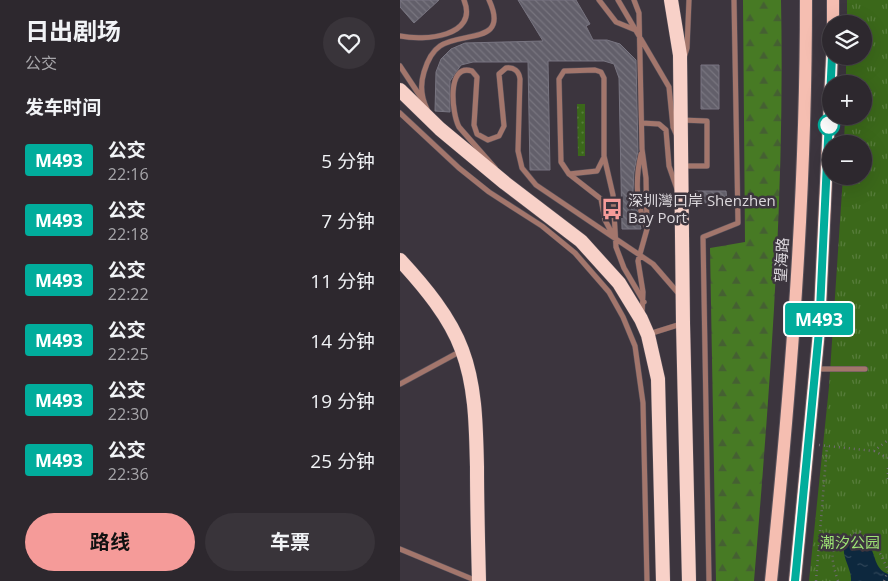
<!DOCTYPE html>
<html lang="zh">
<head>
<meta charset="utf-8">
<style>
  body { margin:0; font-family:"Open Sans","Noto Sans SC",sans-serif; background:#39343a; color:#f1f3f6; height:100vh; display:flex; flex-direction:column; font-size:19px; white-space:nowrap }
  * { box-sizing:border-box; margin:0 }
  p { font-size:16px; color:#a7a6aa }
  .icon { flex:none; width:28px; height:28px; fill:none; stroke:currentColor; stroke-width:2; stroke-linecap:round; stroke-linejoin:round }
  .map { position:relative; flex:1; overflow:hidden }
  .side { display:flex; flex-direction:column; background:#2d282e; width:400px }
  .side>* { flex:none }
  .badge { padding:0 10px; border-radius:4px; font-size:18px; line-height:32px }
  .buttons { position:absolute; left:422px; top:15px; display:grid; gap:10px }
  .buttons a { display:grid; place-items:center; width:50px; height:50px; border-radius:50%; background:#2d282e; box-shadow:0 5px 20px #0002,0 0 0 1px #48444a; font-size:25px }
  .map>.badge { position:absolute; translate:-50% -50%; box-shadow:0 0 0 2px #fff }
  h2 { padding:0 25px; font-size:19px; line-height:45px }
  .round { display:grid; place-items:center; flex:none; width:52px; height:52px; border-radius:26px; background:#39343a }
  .head { display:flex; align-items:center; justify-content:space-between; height:85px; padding:0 25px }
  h1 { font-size:24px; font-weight:700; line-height:38px }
  .cta { display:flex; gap:10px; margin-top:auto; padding:10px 25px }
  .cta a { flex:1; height:58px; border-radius:30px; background:#f59b99; color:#111; font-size:20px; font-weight:700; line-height:58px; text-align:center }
  .cta a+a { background:#39343a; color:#f1f3f6 }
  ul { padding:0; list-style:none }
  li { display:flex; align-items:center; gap:15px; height:60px; padding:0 25px }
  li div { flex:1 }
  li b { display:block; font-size:19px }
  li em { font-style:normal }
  li .badge { min-width:55px; font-weight:700; text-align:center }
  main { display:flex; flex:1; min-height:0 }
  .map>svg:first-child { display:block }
  .grass { fill:url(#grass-dots) }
  .forest { fill:url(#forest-firs) }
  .park { fill:url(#park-tufts) }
  .water { fill:url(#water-ripples) }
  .building { fill:url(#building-back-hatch); stroke:#787581 }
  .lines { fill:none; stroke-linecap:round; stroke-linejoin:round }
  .service-casing { stroke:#59525b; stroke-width:6 }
  .primary-casing { stroke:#59525b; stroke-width:14 }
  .trunk-casing { stroke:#59525b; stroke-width:15 }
  .path { stroke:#726c74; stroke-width:2.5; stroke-dasharray:1 4; stroke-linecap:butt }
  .service { stroke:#a3766c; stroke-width:5 }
  .primary { stroke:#f5beb1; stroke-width:12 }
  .trunk { stroke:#f8d1c8; stroke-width:14 }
  .line-casing { stroke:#fff; stroke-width:11 }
  .line { stroke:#01ad9c; stroke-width:8 }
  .stop-dot { fill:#fff; stroke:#01ad9c; stroke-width:2.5 }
  .labels { text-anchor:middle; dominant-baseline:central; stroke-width:5; stroke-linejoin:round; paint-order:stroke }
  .poi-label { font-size:15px; fill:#dcd8dd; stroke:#3c353e; text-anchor:start }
  .street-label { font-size:15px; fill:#dcd8dd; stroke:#3c353e }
  .park-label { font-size:15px; fill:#9ee475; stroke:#3c353e }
</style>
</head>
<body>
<main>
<section class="side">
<div class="head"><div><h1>日出剧场</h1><p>公交</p></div><a class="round"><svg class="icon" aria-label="heart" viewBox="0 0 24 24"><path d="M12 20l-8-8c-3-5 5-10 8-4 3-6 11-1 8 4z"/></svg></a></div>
<h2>发车时间</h2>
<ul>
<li><span class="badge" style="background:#01ad9c;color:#fff">M493</span><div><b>公交</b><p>22:16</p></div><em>5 分钟</em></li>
<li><span class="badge" style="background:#01ad9c;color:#fff">M493</span><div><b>公交</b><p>22:18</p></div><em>7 分钟</em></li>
<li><span class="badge" style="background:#01ad9c;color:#fff">M493</span><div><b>公交</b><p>22:22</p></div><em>11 分钟</em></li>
<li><span class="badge" style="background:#01ad9c;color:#fff">M493</span><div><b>公交</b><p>22:25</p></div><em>14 分钟</em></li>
<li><span class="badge" style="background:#01ad9c;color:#fff">M493</span><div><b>公交</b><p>22:30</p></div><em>19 分钟</em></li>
<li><span class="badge" style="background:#01ad9c;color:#fff">M493</span><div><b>公交</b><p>22:36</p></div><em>25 分钟</em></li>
</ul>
<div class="cta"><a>路线</a><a>车票</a></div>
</section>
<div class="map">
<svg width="488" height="581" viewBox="0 0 488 581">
  <defs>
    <pattern id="grass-dots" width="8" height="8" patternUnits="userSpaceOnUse" patternTransform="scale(1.25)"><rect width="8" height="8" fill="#3b681a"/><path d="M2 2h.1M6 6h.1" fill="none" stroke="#577d3b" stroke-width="1.8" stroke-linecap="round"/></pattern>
    <pattern id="forest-firs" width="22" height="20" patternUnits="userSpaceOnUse" patternTransform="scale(1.25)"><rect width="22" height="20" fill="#477a24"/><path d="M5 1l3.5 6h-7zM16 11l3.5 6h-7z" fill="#456032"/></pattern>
    <pattern id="park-tufts" width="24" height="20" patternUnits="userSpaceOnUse" patternTransform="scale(1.25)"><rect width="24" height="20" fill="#3b681a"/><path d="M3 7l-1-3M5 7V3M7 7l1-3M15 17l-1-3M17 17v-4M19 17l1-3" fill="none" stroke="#577d3b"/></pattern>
    <pattern id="water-ripples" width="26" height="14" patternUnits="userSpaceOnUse" patternTransform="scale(1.25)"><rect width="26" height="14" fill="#0d283e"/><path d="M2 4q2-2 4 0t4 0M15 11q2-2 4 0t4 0" fill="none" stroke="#304659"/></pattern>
    <pattern id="building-back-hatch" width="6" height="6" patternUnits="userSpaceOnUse" patternTransform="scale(1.25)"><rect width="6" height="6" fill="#625f6a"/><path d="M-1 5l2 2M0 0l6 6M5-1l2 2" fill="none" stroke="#78757f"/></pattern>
  </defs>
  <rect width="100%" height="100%" fill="#3c353e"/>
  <path class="grass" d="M177,104H185V156H178Z"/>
  <path class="forest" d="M343,0H381C385,194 370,388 354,581H316L310,248L345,242Z"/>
  <path class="park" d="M447,0H488V581H409L429,387L443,176H464V144H444L445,116H464V84H446V56H464V24H447Z"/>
  <path class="water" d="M454,541L468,544C477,555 473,568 488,574V581H451C453,567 432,545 454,541Z"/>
  <path class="building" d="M0,0H39L14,23L0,7Z
    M118,0H176L190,24L186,26L193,40H207L220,44L236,60L238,151L234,172L233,191L241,229H222L219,78L214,64L204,61H148L150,170H130L128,62H73L61,65L50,81V112L35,111L36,72L41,59L51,49L65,43L143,41Z
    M301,65H319V109H301Z
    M295,191H326L327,203H296Z"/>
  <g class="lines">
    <g class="service-casing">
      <path id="service" d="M199,0L216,22L238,31
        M218,0L269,87L273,127L277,136
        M234,0L239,13L242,149L246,178L247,229L238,261L243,292L242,316
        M0,36C24,41 79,37 64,0
        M284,58L287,48L289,0
        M0,66L22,99
        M27,109C21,97 20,85 24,72C27,62 31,52 40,46C62,31 110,45 89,0
        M0,113L59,168L89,192L142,226L175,253L209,292L223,317L235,346L243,403L247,581
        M281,120L307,121V166H282
        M242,123L259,124L266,130L269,166L277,189
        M241,154C235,180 236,202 246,226
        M95,168L59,127C52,114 46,63 72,71L77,77L74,125L77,134L88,140L99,136L104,126L99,74L106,68C114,67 119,71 120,79L118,151L122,168L136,185L253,264L279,294
        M169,174L197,171L203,159
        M214,237L205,220L201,199L169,174L161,162L159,79L164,71L195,70L201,72L204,78V156L213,195L216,247L224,268L244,302
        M249,334L281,324
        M416,369H465
        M0,384L61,351
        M0,549L77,581
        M309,581L303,237L338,223L334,0"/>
    </g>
    <g class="primary-casing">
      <path id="primary" d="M433,24V0
        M371,581C391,388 406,194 406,0
        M395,581L419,331L432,56"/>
    </g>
    <g class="trunk-casing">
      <path id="trunk" d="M271,0L280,55L283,323L289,581
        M0,90L40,129L105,183L181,241L219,283L241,319L248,335L258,379L263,581
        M0,260C24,286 50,317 62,350C76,387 76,428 77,467C77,505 78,543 79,581"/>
    </g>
    <path class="path" d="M419,445L474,451L488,440
      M474,451L488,458
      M488,468V483
      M416,581L427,446
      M438,581C429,553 428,541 460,532L476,545L488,570
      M484,581L488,571"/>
    <use href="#service" class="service"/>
    <use href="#primary" class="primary"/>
    <use href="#trunk" class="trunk"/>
  </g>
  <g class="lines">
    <g class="line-casing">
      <path id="line" d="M395,581L419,331L432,56"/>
    </g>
    <use href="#line" class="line"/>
  </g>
  <defs>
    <g id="bus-bare" transform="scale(1.725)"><path d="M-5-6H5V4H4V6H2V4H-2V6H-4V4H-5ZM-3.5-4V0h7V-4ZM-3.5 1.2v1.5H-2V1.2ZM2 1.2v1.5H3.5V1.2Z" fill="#f59b99" stroke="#3c353e" stroke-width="2.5" paint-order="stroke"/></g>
  </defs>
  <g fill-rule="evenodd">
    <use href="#bus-bare" x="212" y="209"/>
  </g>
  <circle class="stop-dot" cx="429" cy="125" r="10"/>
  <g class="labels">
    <g class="poi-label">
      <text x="228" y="200">深圳灣口岸 Shenzhen<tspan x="228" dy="17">Bay Port</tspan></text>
    </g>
    <g class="street-label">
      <text transform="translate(381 260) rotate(-87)">望海路</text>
    </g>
    <g class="park-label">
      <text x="450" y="542">潮汐公园</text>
    </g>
  </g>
</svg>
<div class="buttons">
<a><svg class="icon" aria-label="layers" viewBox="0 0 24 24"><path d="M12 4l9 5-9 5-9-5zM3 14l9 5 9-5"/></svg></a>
<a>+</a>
<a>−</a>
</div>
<b class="badge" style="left:419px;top:319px;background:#01ad9c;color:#fff">M493</b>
</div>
</main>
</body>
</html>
